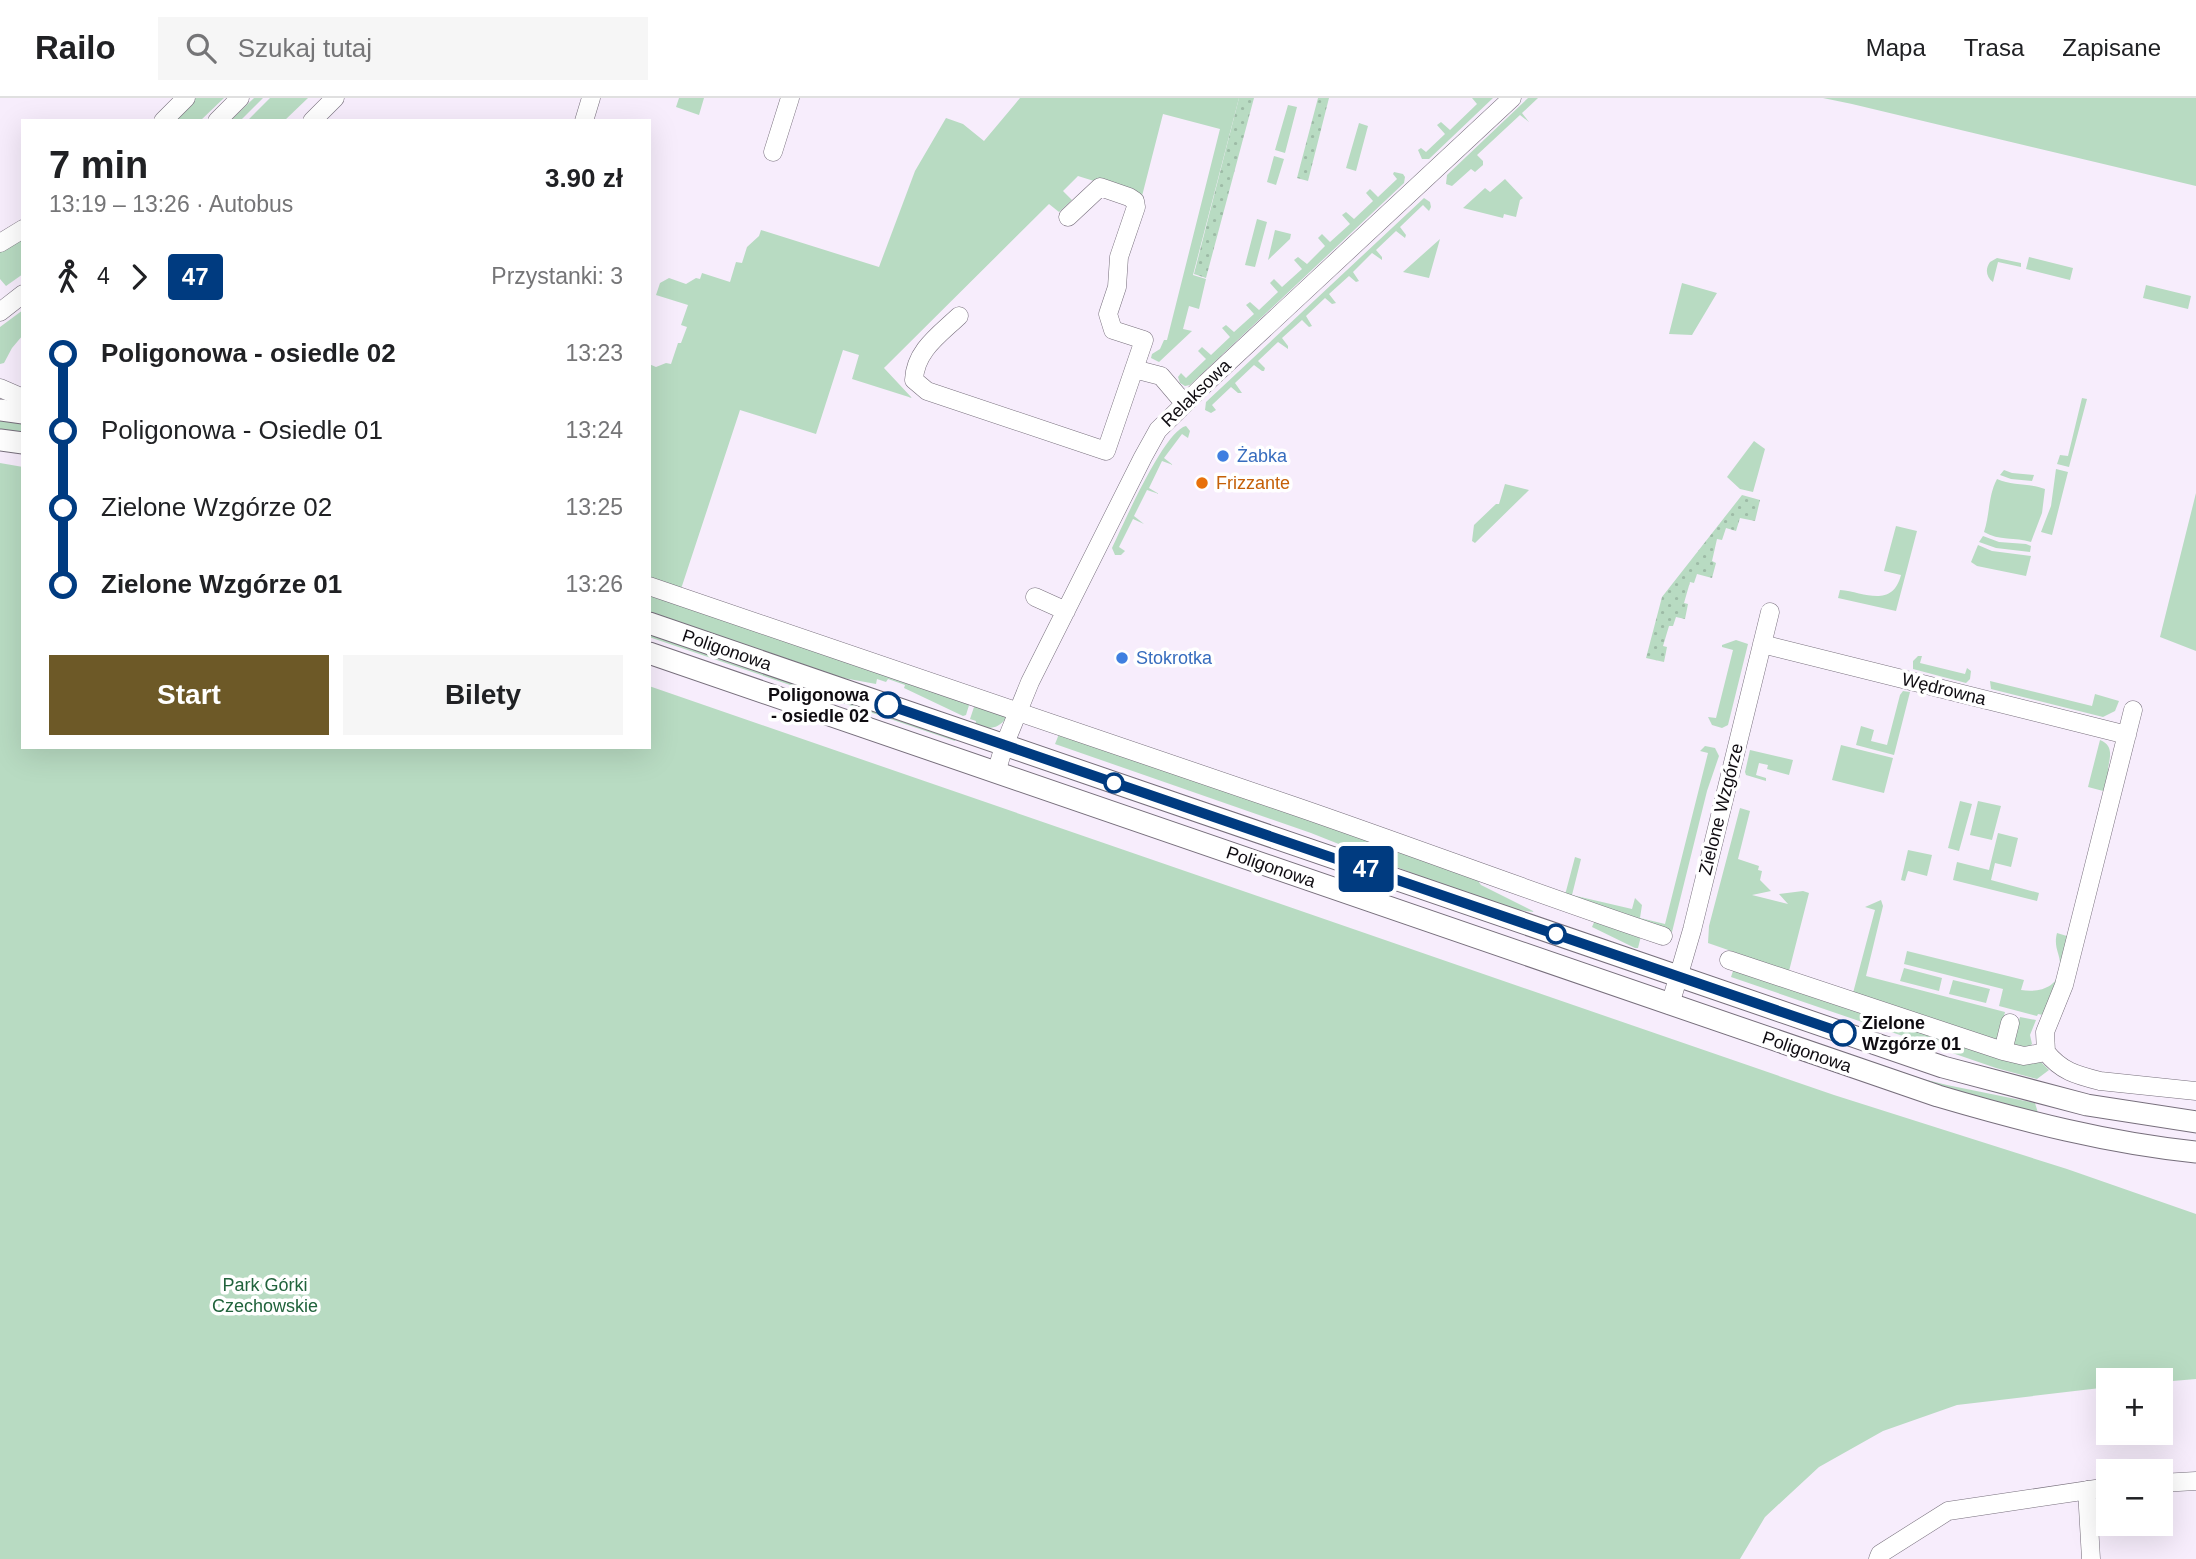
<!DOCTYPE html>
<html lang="pl">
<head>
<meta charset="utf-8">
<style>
  body { margin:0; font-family:Helvetica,sans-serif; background:#f6f6f6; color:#202124; height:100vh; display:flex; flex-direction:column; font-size:26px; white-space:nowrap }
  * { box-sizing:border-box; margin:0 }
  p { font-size:23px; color:#757577 }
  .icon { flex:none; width:38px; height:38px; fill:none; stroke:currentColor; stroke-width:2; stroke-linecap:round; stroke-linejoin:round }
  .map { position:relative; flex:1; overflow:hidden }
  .drawer { position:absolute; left:21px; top:21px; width:630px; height:630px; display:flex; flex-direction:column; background:#fff; border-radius:0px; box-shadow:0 7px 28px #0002 }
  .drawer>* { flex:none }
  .badge { padding:0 14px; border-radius:5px; font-size:24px; line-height:46px }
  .controls { position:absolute; left:2096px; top:1270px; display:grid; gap:14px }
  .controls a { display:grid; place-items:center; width:77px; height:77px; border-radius:0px; background:#fff; box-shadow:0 7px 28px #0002; font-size:35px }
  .map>.badge { position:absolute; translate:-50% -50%; box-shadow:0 0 0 4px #fff }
  .legs { display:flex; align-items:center; gap:10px; height:77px; padding:0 28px; font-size:23px }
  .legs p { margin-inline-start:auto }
  .overview { display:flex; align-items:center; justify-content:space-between; height:119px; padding:0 28px }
  h1 { font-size:38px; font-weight:700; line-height:52px }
  .primary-button { display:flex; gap:14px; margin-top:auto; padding:14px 28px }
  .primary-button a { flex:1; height:80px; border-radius:0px; background:#6d5927; color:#fff; font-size:28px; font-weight:700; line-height:80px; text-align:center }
  .primary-button a+a { background:#f6f6f6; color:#202124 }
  ul { padding:0 28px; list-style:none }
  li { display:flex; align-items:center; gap:24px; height:77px; font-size:26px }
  li i { display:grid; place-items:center; width:10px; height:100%; margin:0 9px; background:currentColor }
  li i::after { content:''; width:18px; height:18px; margin:-9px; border:5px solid; border-radius:50%; background:#fff }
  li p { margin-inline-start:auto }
  li:first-child i { background:linear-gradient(#0000 50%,currentColor 0) }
  li:last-child i { background:linear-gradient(currentColor 50%,#0000 0) }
  header { display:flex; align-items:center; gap:42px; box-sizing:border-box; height:98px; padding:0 35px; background:#fff; border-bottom:2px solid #e0e0e0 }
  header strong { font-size:33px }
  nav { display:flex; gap:38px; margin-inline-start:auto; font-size:24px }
  .search { width:490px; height:63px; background:#f6f6f6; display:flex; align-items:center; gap:18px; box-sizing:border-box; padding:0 24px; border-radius:0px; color:#757577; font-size:26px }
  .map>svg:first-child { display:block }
  .green { fill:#b8dbc2 }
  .garden { fill:url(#garden-dots) }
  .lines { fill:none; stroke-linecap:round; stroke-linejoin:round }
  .minor-casing { stroke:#776f7c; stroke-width:19 }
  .major-casing { stroke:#776f7c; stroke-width:23 }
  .minor { stroke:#fff; stroke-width:18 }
  .major { stroke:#fff; stroke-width:21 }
  .line-1-casing { stroke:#fff; stroke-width:16 }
  .line-1 { stroke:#003b80; stroke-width:10 }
  .shop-dot { fill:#3f7fe0; stroke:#fff; stroke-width:2.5 }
  .food-dot { fill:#e8710a; stroke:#fff; stroke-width:2.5 }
  .stop-1-dot { fill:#fff; stroke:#003b80; stroke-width:3.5 }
  .labels { text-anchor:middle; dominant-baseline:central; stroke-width:7; stroke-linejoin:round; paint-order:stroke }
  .street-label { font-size:18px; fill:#0f0c11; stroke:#fff }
  .shop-label { font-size:18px; fill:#366cbe; stroke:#fff; text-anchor:start }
  .food-label { font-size:18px; fill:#c56008; stroke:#fff; text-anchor:start }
  .stop-label { font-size:18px; font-weight:bold; fill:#0f0c11; stroke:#fff; text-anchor:end }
  .park-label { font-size:18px; fill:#21633c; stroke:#fff }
</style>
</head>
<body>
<header>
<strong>Railo</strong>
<div class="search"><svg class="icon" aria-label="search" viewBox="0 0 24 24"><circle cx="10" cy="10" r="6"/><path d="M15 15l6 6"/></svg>Szukaj tutaj</div>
<nav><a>Mapa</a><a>Trasa</a><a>Zapisane</a></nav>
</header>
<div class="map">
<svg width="2196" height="1461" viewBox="0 0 2196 1461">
  <defs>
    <pattern id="garden-dots" width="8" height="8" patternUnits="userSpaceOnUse" patternTransform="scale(1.75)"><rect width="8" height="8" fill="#b8dbc2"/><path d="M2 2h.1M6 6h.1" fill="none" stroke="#9dbba6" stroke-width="1.8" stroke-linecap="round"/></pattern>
  </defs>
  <rect width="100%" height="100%" fill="#f7edfc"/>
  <path class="green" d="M196,0H224L200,23H173Z
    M254,0H263L240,23H230Z
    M270,0H308L284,23H247Z
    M679,0H704L699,17L676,9Z
    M1020,0H1239L1193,177L1206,181L1199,211L1189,208L1183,231L1192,233L1159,264L1151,260L1152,256L1160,251L1164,242H1167L1220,31L1163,16L1142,98L1078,78L1063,93L1072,102L1059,114L1049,106L884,270L912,300L852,281L859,257L843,252L816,336L740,312L681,491L649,480V266L656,269L666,265L671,266L678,245H681L687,229L681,227L688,207L656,197L660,185L669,180L686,186L696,180L700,181L702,175L730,184L736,164L742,165L747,149L759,138L761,132L879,169L915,73L946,20L963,26L984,43Z
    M1472,0H1493L1429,61H1422L1418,52L1421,50L1426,54L1445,36L1437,27L1441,24L1450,32L1477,6Z
    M1528,0H1538L1522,15L1529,24L1520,17L1477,57L1483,63V67L1475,74L1471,71L1452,88L1446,86L1447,77Z
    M1823,0H2196V88L1852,6Z
    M1288,7L1297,9L1285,55L1275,52Z
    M1359,25L1368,28L1356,73L1346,70Z
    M1274,58L1284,61L1276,87L1267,84Z
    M1394,74L1403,76L1405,79L1404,85L1190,287L1185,288L1180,285L1178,279L1181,275L1186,280L1206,261L1198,253L1202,249L1211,257L1230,239L1222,230L1226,227L1234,234L1254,216L1246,207L1250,204L1259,212L1278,194L1270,185L1274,181L1282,189L1302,171L1294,162L1298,159L1307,166L1325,148L1318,140L1322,136L1330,144L1350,126L1342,117L1346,114L1354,121L1373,103L1366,95L1370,91L1378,99L1397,81L1393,76Z
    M1505,81L1523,100L1520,102L1516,119L1504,116L1503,120L1463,110L1485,90L1490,94Z
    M1424,100L1430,104L1431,109L1429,113L1423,107L1400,129L1406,137L1405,140L1396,133L1376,152L1382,159V162L1372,155L1353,174L1359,183L1356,184L1349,178L1329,196L1336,205L1332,206L1325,200L1306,218L1312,228L1309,229L1302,222L1282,240L1288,248V251L1278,244L1258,263L1265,270L1264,273H1262L1254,267L1235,285L1242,295H1238L1231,289L1212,307L1216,312L1211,315L1205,312L1206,304Z
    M1257,121L1267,124L1255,169L1245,167Z
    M1275,132L1291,136L1290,141L1268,162Z
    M23,139V176L6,188L0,181V153Z
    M1440,141L1429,180L1403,174Z
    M2029,159L2073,170L2070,182L2026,171Z
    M1997,160L2021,165V169L1998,164L1993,184C1986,179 1985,171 1990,164Z
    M1682,185L1717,195L1692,237L1669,236Z
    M2146,187L2191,198L2188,211L2143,200Z
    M23,212V237L12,250L4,265L0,266V229Z
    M2082,300L2087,301L2069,369L2057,366L2060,357L2068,358Z
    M0,321L23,324V335L0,333Z
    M1186,328L1190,333L1188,340L1182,336L1164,360L1173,367L1162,363L1149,390L1159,396L1147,392L1134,418L1144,426L1133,421L1119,449L1125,453L1121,457H1115L1112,450C1123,427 1164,333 1186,328Z
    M1754,343L1765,351L1753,394L1740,391L1727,379Z
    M0,365L23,369V649H649V588L1834,997L2067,1071L2196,1116V1281L2161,1284L2109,1283V1289L1957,1307L1883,1333L1819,1369L1765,1419L1740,1461H0Z
    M2056,371L2068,374L2052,437L2041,434L2051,408Z
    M2004,372L2012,375L2034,377L2032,383L2011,381L2000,377Z
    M1997,381C2012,388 2029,385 2045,391L2042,415L2031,444C2015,439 1999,443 1984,434C1990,416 1988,398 1997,381Z
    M1505,386L1529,392L1475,445L1472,443L1474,427L1496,406H1499Z
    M2196,395V553L2160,539Z
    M1896,428L1917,433L1896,513L1838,500L1840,492C1864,494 1892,511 1901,477L1884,473Z
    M1983,438L1999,444L2026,446L2031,448L2030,454L1996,450L1979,444Z
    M1978,447L1992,453L2031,458L2026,478L1977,468L1971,464Z
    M649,497L970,604L966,617L963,618L904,590L905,587L888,581L886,584L877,581L876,586L838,579L649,515Z
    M649,535L956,640L955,643L649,539Z
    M1736,542L1748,546L1728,627L1722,630L1712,627L1708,619L1716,620L1733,552L1722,549V547Z
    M1918,558H1922L1920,565L1965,576L1967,570L1971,573L1970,581L1966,585L1913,571V563Z
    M1990,583L2092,608L2095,596L2119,603L2115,613L2103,619L1991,591Z
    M1903,593L1910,594L1894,657L1856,647L1861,628L1874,632L1871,643L1887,647L1900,597Z
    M975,606L1004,613L1007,619C998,632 989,631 975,628L976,623L970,621Z
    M1062,635L1476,780L1481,787L1535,814L1518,812L1447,789L1311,735L1055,646L1059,636Z
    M2100,642C2114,648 2110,658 2108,671L2112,672L2107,694L2088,689Z
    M1841,647L1893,660L1884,695L1832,682Z
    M1705,648L1715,650L1719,658L1707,693L1672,834L1565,797L1575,759L1581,761L1572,797L1632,811L1635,800L1642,807L1640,820L1665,826L1708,655L1700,653Z
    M1750,652L1793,662L1789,677L1767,671L1768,667L1759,665L1756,677L1766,680V683L1746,677L1745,674Z
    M1960,703L1972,706L1959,753L1948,750Z
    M1978,703L2001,708L1992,742L1970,737Z
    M1740,710L1750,713L1738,761L1759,768L1758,772L1762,773L1760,782L1771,793L1752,797L1788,806L1779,796L1803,793L1809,795L1789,873L1708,845L1709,828Z
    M1998,735L2018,740L2011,769L1995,765L1991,782L2039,795L2037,803L1953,782L1957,764L1989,772Z
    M1908,752L1932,757L1927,778L1908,773L1905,783L1901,782Z
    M1881,802L1883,808L1866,878L2005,914L1998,943L1853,895L1875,812L1865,809Z
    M1595,822L1641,838L1638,850H1635L1592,829Z
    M2057,835L2070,839L2061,872L2043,917L2038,916L2037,918L1999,908L2003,891L1904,866L1907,853L2024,882L2021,892C2038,895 2059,890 2060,869C2061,856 2053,850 2057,835Z
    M1734,870L2041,964L2049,972L2037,981L1996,970L1731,879Z
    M1904,870L1942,880L1939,893L1900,883Z
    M1953,882L1990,891L1986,905L1949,896Z
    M1720,912L1923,981L1947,987L2035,1005L2038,1015L1913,980L1719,914Z
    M2020,919L2036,922L2030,937L2032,946L2028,950L2017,949L2012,946Z"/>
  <path class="garden" d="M1239,0H1254L1206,180L1194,176Z
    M1318,0H1329L1308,83L1297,80Z
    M1742,397L1760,402L1755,423L1740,420L1736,433L1726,430L1722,442L1717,441L1712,463L1716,465L1712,480L1697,476L1694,485L1690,484L1684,505L1688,506L1685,521L1676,519L1673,528H1669L1663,548L1667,549L1664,564L1646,560L1662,499Z"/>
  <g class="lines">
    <g class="minor-casing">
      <path id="minor" d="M163,23L186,0
        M217,23L240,0
        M312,23L335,0
        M584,23L591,0
        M773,54L790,0
        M0,145L23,131
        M0,214L23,196
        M959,218C939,237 915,253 914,282L927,293L1106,353L1144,242L1113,232L1108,216L1117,189L1119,159L1136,109L1135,103L1129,99L1100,89L1068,119
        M1134,271L1161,278L1184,305
        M0,290L23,300
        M649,488C866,560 1082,634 1297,709C1419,751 1540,797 1663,838
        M1035,499L1066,513
        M1762,546L2127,637
        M996,675L1004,648L1030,584L1143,359L1158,332L1206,285L1512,0
        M1729,862L2003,953L2024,958L2046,954
        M1670,907L1692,832L1770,514
        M2003,953L2010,925
        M2046,954L2045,934L2064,887L2133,612
        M2046,954C2061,973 2076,977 2100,983L2196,993
        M2161,1385L2196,1383
        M2087,1392L2091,1461
        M1878,1461L1880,1456L1948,1413L2109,1389"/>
    </g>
    <g class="major-casing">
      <path id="major" d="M0,312L23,315
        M0,342L23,345
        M649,525L1943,969L2087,1007L2196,1024
        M649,555L1938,998C2023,1023 2108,1045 2196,1054"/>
    </g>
    <use href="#minor" class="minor"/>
    <use href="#major" class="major"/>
  </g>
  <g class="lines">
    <g class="line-1-casing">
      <path id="line-1" d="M888,607L1843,935"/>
    </g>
    <use href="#line-1" class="line-1"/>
  </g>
  <g class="shop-dot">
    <circle cx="1223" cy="358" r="7"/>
    <circle cx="1122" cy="560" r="7"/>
  </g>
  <circle class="food-dot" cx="1202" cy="385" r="7"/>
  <g class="stop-1-dot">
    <circle cx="888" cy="607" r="12"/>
    <circle cx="1114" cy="685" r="9"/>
    <circle cx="1556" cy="836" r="9"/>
    <circle cx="1843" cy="935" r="12"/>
  </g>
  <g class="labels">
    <g class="street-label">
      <text transform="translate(1196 295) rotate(-44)">Relaksowa</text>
      <text transform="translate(727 552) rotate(19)">Poligonowa</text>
      <text transform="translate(1944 591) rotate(14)">Wędrowna</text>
      <text transform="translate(1721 711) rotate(-76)">Zielone Wzgórze</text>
      <text transform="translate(1271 769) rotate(19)">Poligonowa</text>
      <text transform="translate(1807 954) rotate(19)">Poligonowa</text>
    </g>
    <g class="shop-label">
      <text x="1237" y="358">Żabka</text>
      <text x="1136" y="560">Stokrotka</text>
    </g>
    <g class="food-label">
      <text x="1216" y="385">Frizzante</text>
    </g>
    <g class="stop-label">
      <text x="869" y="597">Poligonowa<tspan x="869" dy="21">- osiedle 02</tspan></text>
      <text x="1862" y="925" text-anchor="start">Zielone<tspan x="1862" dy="21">Wzgórze 01</tspan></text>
    </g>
    <g class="park-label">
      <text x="265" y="1187">Park Górki<tspan x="265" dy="21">Czechowskie</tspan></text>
    </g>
  </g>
</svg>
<div class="controls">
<a>+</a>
<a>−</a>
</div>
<b class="badge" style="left:1366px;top:771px;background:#003b80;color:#fff">47</b>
<section class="drawer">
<div class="overview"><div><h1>7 min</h1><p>13:19 – 13:26 · Autobus</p></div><b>3.90 zł</b></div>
<div class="legs"><svg class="icon" aria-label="walk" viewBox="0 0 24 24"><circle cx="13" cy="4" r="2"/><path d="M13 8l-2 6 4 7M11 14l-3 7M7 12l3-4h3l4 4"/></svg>4<svg class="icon" aria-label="forward" viewBox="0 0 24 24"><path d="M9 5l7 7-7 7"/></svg><b class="badge" style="background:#003b80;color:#fff">47</b><p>Przystanki: 3</p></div>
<ul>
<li><i style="color:#003b80"></i><b>Poligonowa - osiedle 02</b><p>13:23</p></li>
<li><i style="color:#003b80"></i><span>Poligonowa - Osiedle 01</span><p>13:24</p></li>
<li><i style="color:#003b80"></i><span>Zielone Wzgórze 02</span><p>13:25</p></li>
<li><i style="color:#003b80"></i><b>Zielone Wzgórze 01</b><p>13:26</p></li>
</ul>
<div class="primary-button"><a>Start</a><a>Bilety</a></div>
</section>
</div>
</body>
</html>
